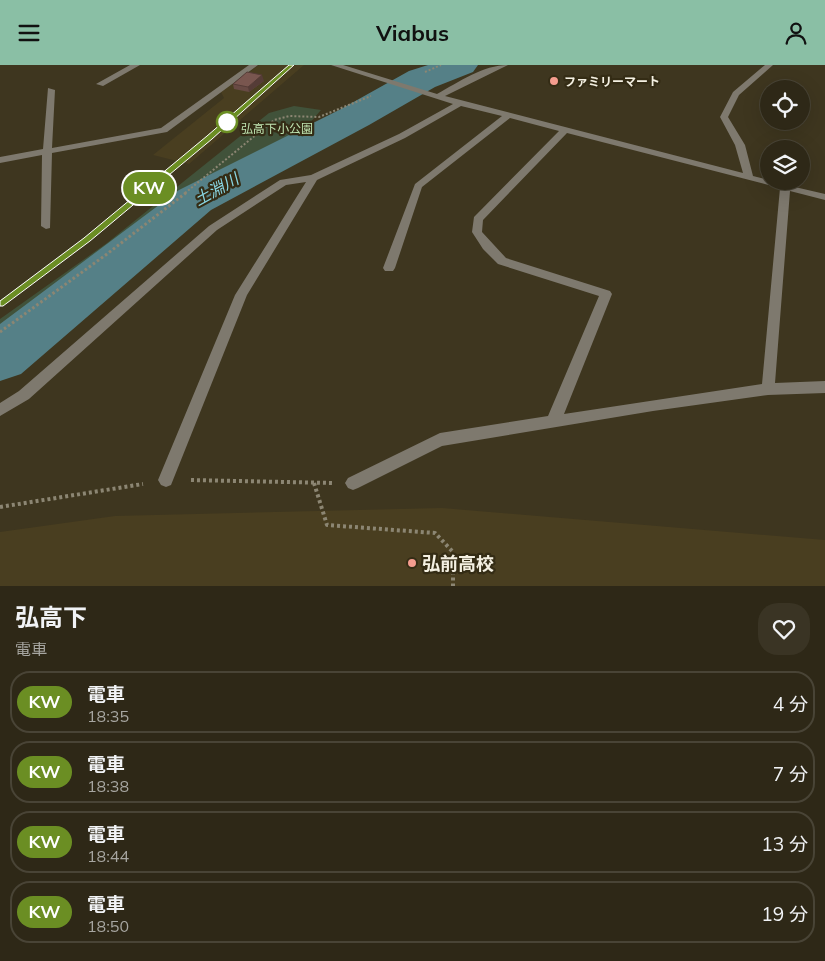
<!DOCTYPE html>
<html lang="ja">
<head>
<meta charset="utf-8">
<style>
  body { margin:0; font-family:Mulish,"Noto Sans JP",sans-serif; background:#3a3424; color:#f1f3f6; height:100vh; display:flex; flex-direction:column; font-size:19px; white-space:nowrap }
  * { box-sizing:border-box; margin:0 }
  p { font-size:16px; color:#a7a6a1 }
  .icon { flex:none; width:28px; height:28px; fill:none; stroke:currentColor; stroke-width:2; stroke-linecap:round; stroke-linejoin:round }
  .map { position:relative; height:521px; overflow:hidden }
  .sheet { display:flex; flex-direction:column; background:#2e2817; flex:1 }
  .sheet>* { flex:none }
  .badge { padding:0 10px; border-radius:16px; font-size:18px; line-height:32px }
  .controls { position:absolute; left:760px; top:15px; display:grid; gap:10px }
  .controls a { display:grid; place-items:center; width:50px; height:50px; border-radius:50%; background:#2e2817; box-shadow:0 5px 20px #0002,0 0 0 1px #494436; font-size:25px }
  .map>.badge { position:absolute; translate:-50% -50%; box-shadow:0 0 0 2px #fff }
  .round { display:grid; place-items:center; flex:none; width:52px; height:52px; border-radius:20px; background:#3a3424 }
  .head { display:flex; align-items:center; justify-content:space-between; height:85px; padding:0 15px }
  h1 { font-size:24px; font-weight:700; line-height:38px }
  ul { padding:0; list-style:none }
  li { display:flex; align-items:center; gap:15px; height:62px; margin:0 10px 8px; padding:0 5px; border:2px solid #494436; border-radius:20px }
  li div { flex:1 }
  li b { display:block; font-size:19px }
  li em { font-style:normal }
  li .badge { min-width:55px; font-weight:700; text-align:center }
  header { display:flex; justify-content:space-between; align-items:center; height:65px; padding:0 15px; background:#8abfa5; color:#111; font-size:22px; font-weight:700 }
  .map>svg:first-child { display:block }
  .built { fill:#493e20 }
  .green { fill:#41523a }
  .lines { fill:none; stroke-linecap:round; stroke-linejoin:round }
  .river { fill:#558087; fill-rule:evenodd }
  .path-far2 { stroke:#8c8673; stroke-width:2; stroke-dasharray:2 2; stroke-linecap:butt }
  .path-far1 { stroke:#8c8673; stroke-width:3; stroke-dasharray:2.5 2.5; stroke-linecap:butt }
  .path { stroke:#8c8673; stroke-width:4; stroke-dasharray:3 3; stroke-linecap:butt }
  .minor { fill:#7e796e; fill-rule:evenodd }
  .rail-far1 { stroke:#958f7d; stroke-width:2.5; stroke-dasharray:6 6; stroke-linecap:butt }
  .rail { stroke:#958f7d; stroke-width:4; stroke-dasharray:8 8; stroke-linecap:butt }
  .wall { fill:#684a44 }
  .shaded-wall { fill:#553c37 }
  .building { fill:#79564f; stroke:#553c37 }
  .line { fill:#6b8e23; stroke:#fff }
  .poi-dot { fill:#f59d8f; stroke:#342c15; stroke-width:2 }
  .stop-dot { fill:#fff; stroke:#6b8e23; stroke-width:2.5 }
  .labels { text-anchor:middle; dominant-baseline:central; stroke-width:4.5; stroke-linejoin:round; paint-order:stroke }
  .far-poi-label { font-size:12px; font-weight:bold; fill:#f4f0e2; stroke:#342c15; text-anchor:start }
  .far-park-label { font-size:12px; fill:#bfe4b1; stroke:#342c15 }
  .water-label { font-size:16px; font-style:italic; fill:#89d6e3; stroke:#342c15 }
  .near-poi-label { font-size:18px; font-weight:bold; fill:#f4f0e2; stroke:#342c15; text-anchor:start }
</style>
</head>
<body>
<header><svg class="icon" aria-label="menu" viewBox="0 0 24 24"><path d="M4 6h16M4 12h16M4 18h16"/></svg>Viabus<svg class="icon" aria-label="person" viewBox="0 0 24 24"><circle cx="12" cy="8" r="4"/><path d="M4 21q1-7 8-7t8 7"/></svg></header>
<div class="map">
<svg width="825" height="521" viewBox="0 0 825 521">
  <rect width="100%" height="100%" fill="#3e361f"/>
  <path class="built" d="M259,0H304L189,99L153,90L224,33L221,27Z
    M442,443L825,475V521H0V467L115,451Z"/>
  <path class="green" d="M294,41L321,45L302,67L178,139L59,231L0,273V254L107,178L269,48Z"/>
  <g class="lines">
    <path class="river" d="M428,0H478L473,7L435,22L369,60L211,145L21,309L0,316V259L179,125L341,44L409,6Z"/>
    <path class="path-far2" d="M425,7L441,0
      M185,128L274,55L289,51L319,52L371,31"/>
    <path class="path-far1" d="M0,267L107,189L187,127"/>
    <path class="path" d="M191,415L333,418
      M314,418L327,460L435,468L453,487V521
      M0,442L143,419"/>
    <path class="minor" d="M130,0H140L103,21L96,19Z
      M249,0H258L167,67L52,88L50,163L46,164L41,161L42,90L0,98V92L43,84L48,23L55,25L52,83L161,63Z
      M331,0H343L437,29C459,17 483,0 508,0L445,31L743,108L735,80L720,52L733,27L765,0H773L739,30L728,52L745,80L753,111L769,115V116L825,129V135L790,126L775,318L825,316V328L768,330L653,346L442,381L358,423L353,425L348,423L345,418L348,413L440,368L548,351L599,231L498,199L483,184L472,167L474,152L559,66L510,53L422,122L395,203L393,206H385L383,203L415,119L502,51L461,41L405,73L317,115L247,230L171,420L166,422L161,420L158,415L235,230L306,117L286,120L217,165L29,334L0,351V338L19,326L209,161L280,115L311,110L399,69L453,39ZM567,68L780,123L762,319L564,349L612,229L610,226L506,193L482,167L483,155Z"/>
    <path class="rail-far1" d="M143,128L291,0"/>
    <path class="rail" d="M0,238L87,175L145,127"/>
  </g>
  <path class="wall" d="M264,16L249,27L234,24L233,19Z"/>
  <path class="shaded-wall" d="M262,10L264,16L249,27L248,22Z"/>
  <path class="building" d="M247,7L262,10L248,22L233,19Z"/>
  <path class="line" d="M289,0H294L212,74L90,176L3,241H0V236L84,173L207,71Z"/>
  <g class="poi-dot">
    <circle cx="554" cy="16" r="5"/>
    <circle cx="412" cy="498" r="5"/>
  </g>
  <circle class="stop-dot" cx="227" cy="57" r="10"/>
  <g class="labels">
    <g class="far-poi-label">
      <text x="564" y="16">ファミリーマート</text>
    </g>
    <g class="far-park-label">
      <text x="277" y="63">弘高下小公園</text>
    </g>
    <g class="water-label">
      <text transform="translate(216 124) rotate(-29)">土淵川</text>
    </g>
    <g class="near-poi-label">
      <text x="422" y="498">弘前高校</text>
    </g>
  </g>
</svg>
<div class="controls">
<a><svg class="icon" aria-label="locate" viewBox="0 0 24 24"><circle cx="12" cy="12" r="6"/><path d="M12 2v4M12 18v4M2 12h4M18 12h4"/></svg></a>
<a><svg class="icon" aria-label="layers" viewBox="0 0 24 24"><path d="M12 4l9 5-9 5-9-5zM3 14l9 5 9-5"/></svg></a>
</div>
<b class="badge" style="left:149px;top:123px;background:#6b8e23;color:#fff">KW</b>
</div>
<section class="sheet">
<div class="head"><div><h1>弘高下</h1><p>電車</p></div><a class="round"><svg class="icon" aria-label="heart" viewBox="0 0 24 24"><path d="M12 20l-8-8c-3-5 5-10 8-4 3-6 11-1 8 4z"/></svg></a></div>
<ul>
<li><span class="badge" style="background:#6b8e23;color:#fff">KW</span><div><b>電車</b><p>18:35</p></div><em>4 分</em></li>
<li><span class="badge" style="background:#6b8e23;color:#fff">KW</span><div><b>電車</b><p>18:38</p></div><em>7 分</em></li>
<li><span class="badge" style="background:#6b8e23;color:#fff">KW</span><div><b>電車</b><p>18:44</p></div><em>13 分</em></li>
<li><span class="badge" style="background:#6b8e23;color:#fff">KW</span><div><b>電車</b><p>18:50</p></div><em>19 分</em></li>
</ul>
</section>
</body>
</html>
